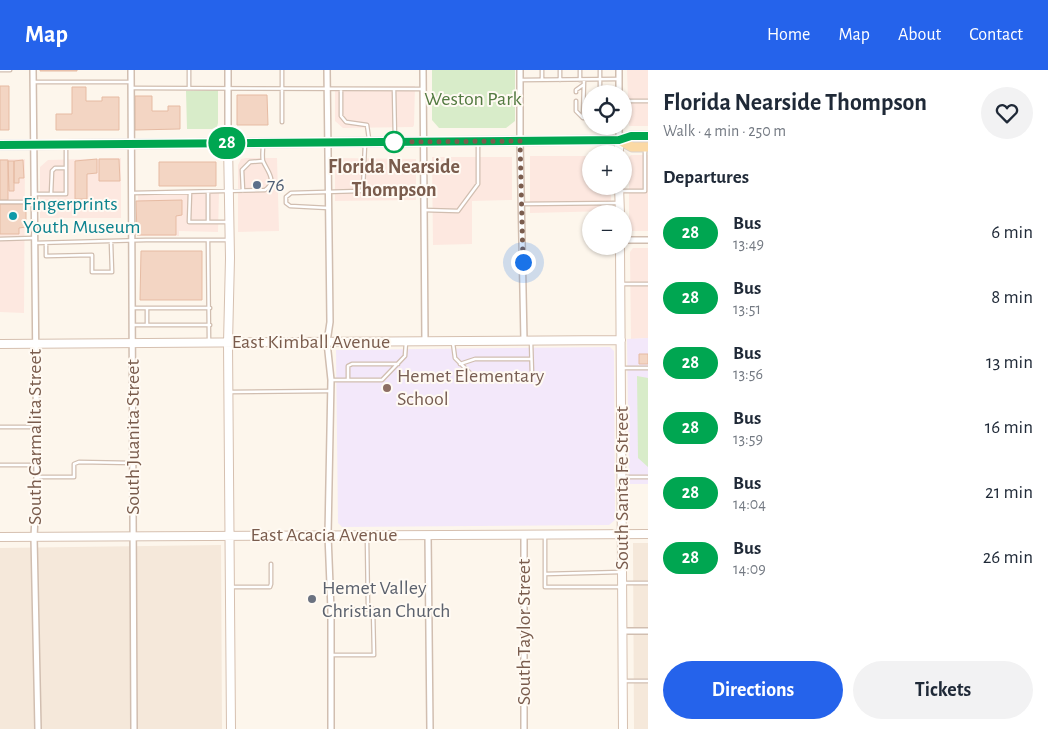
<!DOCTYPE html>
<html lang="en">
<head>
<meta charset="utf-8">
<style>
  body { margin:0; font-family:"Alegreya Sans",sans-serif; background:#f2f2f3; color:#1f2937; height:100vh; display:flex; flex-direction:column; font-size:19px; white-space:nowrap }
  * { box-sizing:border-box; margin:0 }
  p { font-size:16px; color:#747a83 }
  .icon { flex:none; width:28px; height:28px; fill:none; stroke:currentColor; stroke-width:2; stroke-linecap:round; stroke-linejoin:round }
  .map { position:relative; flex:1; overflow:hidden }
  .drawer { display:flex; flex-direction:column; background:#fff; width:400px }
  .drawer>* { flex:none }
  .badge { padding:0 10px; border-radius:16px; font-size:18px; line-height:32px }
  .fabs { position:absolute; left:582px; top:15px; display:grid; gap:10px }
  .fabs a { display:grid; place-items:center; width:50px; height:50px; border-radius:50%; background:#fff; box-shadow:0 1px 4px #0004; font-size:25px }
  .you { position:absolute; width:25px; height:25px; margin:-12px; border:4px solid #fff; border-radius:50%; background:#1a73e8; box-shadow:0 0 0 8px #1a73e833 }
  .map>.badge { position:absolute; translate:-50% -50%; box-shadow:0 0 0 2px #fff }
  h2 { padding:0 15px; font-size:19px; line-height:45px }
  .round { display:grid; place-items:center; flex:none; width:52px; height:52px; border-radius:26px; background:#f2f2f3 }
  .head { display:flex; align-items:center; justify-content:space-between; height:85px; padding:0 15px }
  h1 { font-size:24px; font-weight:600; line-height:38px }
  .primary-button { display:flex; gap:10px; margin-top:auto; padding:10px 15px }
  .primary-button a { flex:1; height:58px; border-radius:30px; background:#2563eb; color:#fff; font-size:20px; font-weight:600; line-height:58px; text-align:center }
  .primary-button a+a { background:#f2f2f3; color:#1f2937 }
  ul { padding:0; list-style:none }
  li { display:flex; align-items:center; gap:15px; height:65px; padding:0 15px }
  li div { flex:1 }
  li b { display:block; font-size:19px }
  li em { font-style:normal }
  li .badge { min-width:55px; font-weight:700; text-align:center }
  header { display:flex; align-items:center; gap:30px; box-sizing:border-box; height:70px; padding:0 25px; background:#2563eb; color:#fff }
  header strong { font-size:24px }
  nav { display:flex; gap:28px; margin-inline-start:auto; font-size:18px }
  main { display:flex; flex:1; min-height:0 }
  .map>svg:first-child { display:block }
  .residential { fill:#f5e8da }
  .commercial { fill:#fde8e0 }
  .education { fill:#f3e8fa }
  .green { fill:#d8ecc9 }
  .building { fill:#f3d5c3; stroke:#e6bba3 }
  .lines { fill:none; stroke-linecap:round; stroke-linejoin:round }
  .lane-casing { stroke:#d1beb0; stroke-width:5 }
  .street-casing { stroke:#d1beb0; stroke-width:8 }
  .secondary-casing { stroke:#d6c0b0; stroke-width:10 }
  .primary-casing { stroke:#dad1cd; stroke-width:11 }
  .lane { stroke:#fff; stroke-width:2.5 }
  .street { stroke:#fff; stroke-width:5 }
  .secondary { stroke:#fff; stroke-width:8 }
  .primary { stroke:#fbd9a5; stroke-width:9 }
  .line-casing { stroke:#fff; stroke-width:11 }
  .line { stroke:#00a651; stroke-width:8 }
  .walk { stroke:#7a5c4d; stroke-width:5; stroke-dasharray:0 9 }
  .stop-dot { fill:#fff; stroke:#00a651; stroke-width:2.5 }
  .service-dot { fill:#5c6f8a; stroke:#fffaf3; stroke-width:2 }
  .culture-dot { fill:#0f9aa8; stroke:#fffaf3; stroke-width:2 }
  .education-dot { fill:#8d6e63; stroke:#fffaf3; stroke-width:2 }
  .worship-dot { fill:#6b7280; stroke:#fffaf3; stroke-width:2 }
  .labels { text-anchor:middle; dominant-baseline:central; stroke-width:4; stroke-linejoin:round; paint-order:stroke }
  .park-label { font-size:20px; fill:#537a41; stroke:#fffaf3 }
  .stop-label { font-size:20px; font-weight:bold; fill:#7a5c4d; stroke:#fffaf3 }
  .service-label { font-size:20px; fill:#4e5e75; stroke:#fffaf3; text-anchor:start }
  .culture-label { font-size:20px; fill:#0d838f; stroke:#fffaf3; text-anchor:start }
  .street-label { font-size:20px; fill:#7a5c4d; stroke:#fffaf3 }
  .education-label { font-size:20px; fill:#785e54; stroke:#fffaf3; text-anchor:start }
  .worship-label { font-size:20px; fill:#5b616d; stroke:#fffaf3; text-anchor:start }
</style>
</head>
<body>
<header>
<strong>Map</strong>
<nav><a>Home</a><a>Map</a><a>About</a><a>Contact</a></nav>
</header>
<main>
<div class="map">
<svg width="648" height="659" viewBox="0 0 648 659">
  <rect width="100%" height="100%" fill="#fdf6ec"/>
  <path class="residential" d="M633,473H648V659H634Z
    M221,475L222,659H0V478Z"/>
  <path class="commercial" d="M627,0H648V56H629Z
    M415,16L414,55L413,57L343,58L335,51V17Z
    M631,85H648V161H629V87Z
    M530,86H591V116H611V141L530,143Z
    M432,87H512V130L472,131V174L433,175Z
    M121,88V148H40V97L48,90Z
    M246,88H277L279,161L238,162V95L241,89Z
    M335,88L416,89V130L335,131Z
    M0,89H25L24,243L0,242Z
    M219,123L218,162L179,161V166H139L138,125Z
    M633,178H648V268L631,269L630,182Z"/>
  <path class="education" d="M648,268V414H629L627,269Z
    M610,277L614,281L615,450L609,455L342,457L338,453L336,280Z"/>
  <path class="green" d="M432,0H515V51L506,58H439L432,50Z
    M218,20V53L217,57L212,59H187L186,21Z
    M637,306L648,308V397L638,388Z"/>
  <path class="building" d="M40,0H77V1H40Z
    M0,16H9V60H0Z
    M72,17H86V31H102V27H119V60H56V44H72Z
    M237,25H267L268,55H237Z
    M135,26H152V41H168V36H180V59L135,60Z
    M97,89V103L87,104V129H75V91Z
    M99,89H119L120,111H99Z
    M0,90H8V130H0Z
    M23,90L24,108H19V113H14V91Z
    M8,91H14V121H9Z
    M159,92H216V116H159Z
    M182,130V145L176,146V165H137L136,131Z
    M0,134H26V157L19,158V164H0Z
    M141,181H202V230H140Z
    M639,284H648V294H639Z"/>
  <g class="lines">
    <g class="lane-casing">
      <path id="lane" d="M0,0H10
        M189,0V18
        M282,0V52
        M580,0V10
        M600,0V24
        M520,10L619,9
        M542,10V0
        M560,10V0
        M34,12H131
        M132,18L422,19
        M341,19V46L346,52L367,55L369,69
        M394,19L395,70
        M576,22V20L583,15
        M576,31V41L583,48H591
        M624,31H648
        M583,48L584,10
        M243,121L242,100L250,92L263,91
        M621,121H645V79
        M190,122L189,152H208V122
        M133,123L265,120C278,111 267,101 263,91C262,87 263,79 263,74
        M34,124H66V77
        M51,124L52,101L55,98H66
        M0,132H33
        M521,134L618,133
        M328,138L290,136L286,133V127L291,123L360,121L363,120L365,74
        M424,140L458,141L478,114V73
        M208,152H229
        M0,169L34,168
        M208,171L209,272
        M35,173L146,170H227
        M46,173V186L92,185V202H112L111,172
        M622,214H648
        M133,238H147V255H133
        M147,238H210
        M147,255H210
        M453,273L455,288L476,309L526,310L530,308L532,305L531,271
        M460,294L475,289H531
        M622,298H648
        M332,310H382L405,286L406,272
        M348,310V296L352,294H398
        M230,322L331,321
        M0,357H36
        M0,395H36
        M38,407H74V394L79,392L133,393
        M623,407H648
        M545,466V517H620
        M367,468L368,539
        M545,504L621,502
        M624,513H648
        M231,517H270L271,514V494
        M331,585H374L373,539L332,540
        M624,611H648"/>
    </g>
    <g class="street-casing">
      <path id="street" d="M33,0L37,407L34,467L38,659
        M131,0L134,659
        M327,0L330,252L327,272L331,310L328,465L331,540V659
        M423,0L425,272
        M520,0V71L524,271
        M619,24V0
        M619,70V56
        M228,73V0
        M624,170H648
        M524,464V659
        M428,465L430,659
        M622,561H648"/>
    </g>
    <g class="secondary-casing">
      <path id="secondary" d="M619,70V84
        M228,73L230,188L228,273L231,659
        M619,116L620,144
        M620,176L623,659
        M0,274L621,270
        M0,467L648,464"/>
    </g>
    <g class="primary-casing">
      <path id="primary" d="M619,70L632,77H648
        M0,75L619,70L631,66H648"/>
    </g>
    <use href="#lane" class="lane"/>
    <use href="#street" class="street"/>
    <use href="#secondary" class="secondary"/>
    <use href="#primary" class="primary"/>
  </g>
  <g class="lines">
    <g class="line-casing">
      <path id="line" d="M0,75L619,70L631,66H648"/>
    </g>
    <use href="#line" class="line"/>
    <path class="walk" d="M394,72L520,71L523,192"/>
  </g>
  <circle class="stop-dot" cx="394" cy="72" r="10"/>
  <circle class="service-dot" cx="257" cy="115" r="5"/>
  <circle class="culture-dot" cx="13" cy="146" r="5"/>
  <circle class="education-dot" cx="387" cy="318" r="5"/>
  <circle class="worship-dot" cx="312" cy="529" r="5"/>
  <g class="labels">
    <g class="park-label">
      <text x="473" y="29">Weston Park</text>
    </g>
    <g class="stop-label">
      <text x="394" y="97">Florida Nearside<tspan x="394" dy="23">Thompson</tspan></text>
    </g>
    <g class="service-label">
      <text x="267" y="115">76</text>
    </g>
    <g class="culture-label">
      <text x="23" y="134">Fingerprints<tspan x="23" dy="23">Youth Museum</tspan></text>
    </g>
    <g class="street-label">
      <text x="311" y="272">East Kimball Avenue</text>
      <text transform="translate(35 367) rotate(-90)">South Carmalita Street</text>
      <text transform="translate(133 367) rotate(-90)">South Juanita Street</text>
      <text transform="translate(622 418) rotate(-90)">South Santa Fe Street</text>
      <text x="324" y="465">East Acacia Avenue</text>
      <text transform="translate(524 562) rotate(-90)">South Taylor Street</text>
    </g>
    <g class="education-label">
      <text x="397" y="306">Hemet Elementary<tspan x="397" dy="23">School</tspan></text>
    </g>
    <g class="worship-label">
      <text x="322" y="518">Hemet Valley<tspan x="322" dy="23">Christian Church</tspan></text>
    </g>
  </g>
</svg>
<div class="fabs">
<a><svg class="icon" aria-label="locate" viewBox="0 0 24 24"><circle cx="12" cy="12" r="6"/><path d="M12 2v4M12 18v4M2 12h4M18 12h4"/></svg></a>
<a>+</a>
<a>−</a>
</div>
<div class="you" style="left:523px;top:192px"></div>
<b class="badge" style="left:227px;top:73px;background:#00a651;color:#fff">28</b>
</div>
<section class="drawer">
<div class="head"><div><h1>Florida Nearside Thompson</h1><p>Walk · 4 min · 250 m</p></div><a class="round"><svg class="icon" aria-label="heart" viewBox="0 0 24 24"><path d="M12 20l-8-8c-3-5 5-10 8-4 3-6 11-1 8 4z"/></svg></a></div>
<h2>Departures</h2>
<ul>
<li><span class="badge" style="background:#00a651;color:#fff">28</span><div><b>Bus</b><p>13:49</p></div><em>6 min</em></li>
<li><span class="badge" style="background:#00a651;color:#fff">28</span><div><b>Bus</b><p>13:51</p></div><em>8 min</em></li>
<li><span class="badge" style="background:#00a651;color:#fff">28</span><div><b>Bus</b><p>13:56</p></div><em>13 min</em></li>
<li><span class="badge" style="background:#00a651;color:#fff">28</span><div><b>Bus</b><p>13:59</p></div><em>16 min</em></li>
<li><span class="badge" style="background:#00a651;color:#fff">28</span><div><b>Bus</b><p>14:04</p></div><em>21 min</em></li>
<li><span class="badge" style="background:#00a651;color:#fff">28</span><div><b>Bus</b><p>14:09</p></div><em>26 min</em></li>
</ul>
<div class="primary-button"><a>Directions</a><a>Tickets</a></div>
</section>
</main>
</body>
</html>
